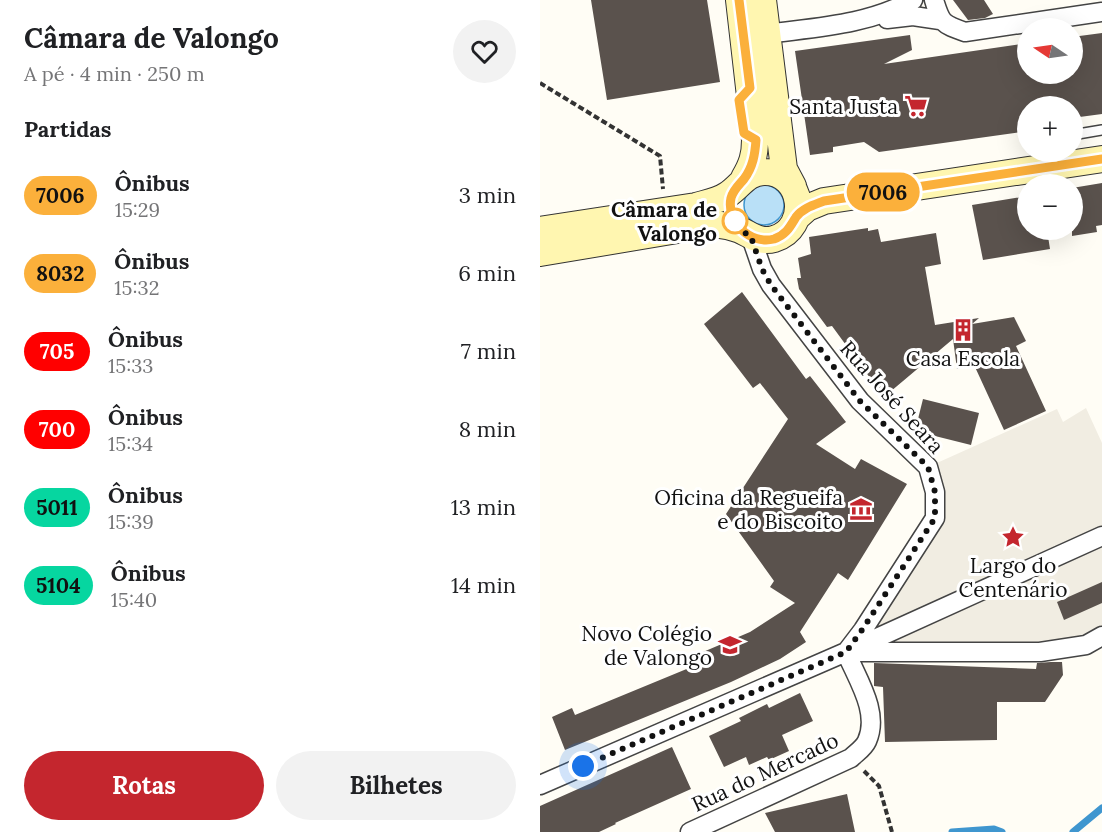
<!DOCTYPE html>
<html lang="pt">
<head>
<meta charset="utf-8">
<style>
  body { margin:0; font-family:Lora,serif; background:#f2f2f2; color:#202124; height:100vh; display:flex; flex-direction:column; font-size:22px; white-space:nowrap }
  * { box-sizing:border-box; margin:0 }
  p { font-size:20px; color:#757577 }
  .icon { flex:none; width:33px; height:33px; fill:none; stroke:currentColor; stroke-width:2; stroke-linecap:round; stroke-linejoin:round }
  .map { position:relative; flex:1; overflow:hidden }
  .panel { display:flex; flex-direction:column; background:#fff; width:540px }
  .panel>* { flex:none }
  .badge { padding:0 12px; border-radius:20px; font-size:21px; line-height:39px }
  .needle { width:39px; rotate:283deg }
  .buttons { position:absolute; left:477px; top:18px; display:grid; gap:12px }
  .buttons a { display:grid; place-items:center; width:66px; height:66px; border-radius:50%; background:#fff; box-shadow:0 6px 24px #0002; font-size:30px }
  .you { position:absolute; width:30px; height:30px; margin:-15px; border:4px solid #fff; border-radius:50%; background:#1a73e8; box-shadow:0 0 0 9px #1a73e833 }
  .map>.badge { position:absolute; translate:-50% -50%; box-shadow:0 0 0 3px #fff }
  h2 { padding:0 24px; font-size:22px; line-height:54px }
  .round { display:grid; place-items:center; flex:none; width:63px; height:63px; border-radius:32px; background:#f2f2f2 }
  .head { display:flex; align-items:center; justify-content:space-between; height:102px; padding:0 24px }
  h1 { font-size:28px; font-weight:700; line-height:45px }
  .cta { display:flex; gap:12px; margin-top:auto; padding:12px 24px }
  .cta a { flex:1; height:69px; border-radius:36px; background:#c4262e; color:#fff; font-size:24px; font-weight:700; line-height:69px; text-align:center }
  .cta a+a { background:#f2f2f2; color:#202124 }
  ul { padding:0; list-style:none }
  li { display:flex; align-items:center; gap:18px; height:78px; padding:0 24px }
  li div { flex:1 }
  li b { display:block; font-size:22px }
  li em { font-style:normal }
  li .badge { min-width:66px; font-weight:700; text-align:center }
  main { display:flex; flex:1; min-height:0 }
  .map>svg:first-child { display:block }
  .plaza { fill:#f1ede2 }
  .water { fill:#b9e0f7; stroke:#3f96cf; stroke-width:1.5 }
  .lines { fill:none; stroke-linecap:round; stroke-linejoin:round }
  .stream { stroke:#3f96cf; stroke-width:7 }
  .building { fill:#5a524d }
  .lane-casing { stroke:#444; stroke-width:12 }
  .street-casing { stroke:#444; stroke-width:21 }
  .secondary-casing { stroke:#333; stroke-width:28 }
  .path { stroke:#333; stroke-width:4; stroke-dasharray:6 3; stroke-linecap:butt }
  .lane { stroke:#fff; stroke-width:9 }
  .street { stroke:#fff; stroke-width:18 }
  .secondary { stroke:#fff6b0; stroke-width:26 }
  .line-casing { stroke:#fff; stroke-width:14 }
  .line { stroke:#fbb03b; stroke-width:9 }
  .walk { stroke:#111; stroke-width:6; stroke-dasharray:0 10.8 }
  .stop-dot { fill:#fff; stroke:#fbb03b; stroke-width:3 }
  .labels { text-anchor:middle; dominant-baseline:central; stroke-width:6; stroke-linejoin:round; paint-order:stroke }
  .poi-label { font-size:21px; fill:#111; stroke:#fff; text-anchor:end }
  .stop-label { font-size:21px; font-weight:bold; fill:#111; stroke:#fff; text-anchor:end }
  .street-label { font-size:21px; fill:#111; stroke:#fff }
</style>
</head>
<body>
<main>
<section class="panel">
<div class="head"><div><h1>Câmara de Valongo</h1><p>A pé · 4 min · 250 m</p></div><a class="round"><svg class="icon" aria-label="heart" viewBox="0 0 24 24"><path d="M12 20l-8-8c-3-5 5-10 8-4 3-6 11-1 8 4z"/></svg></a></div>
<h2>Partidas</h2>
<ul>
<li><span class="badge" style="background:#fbb03b;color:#111">7006</span><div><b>Ônibus</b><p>15:29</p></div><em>3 min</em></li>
<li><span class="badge" style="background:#fbb03b;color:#111">8032</span><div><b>Ônibus</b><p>15:32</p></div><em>6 min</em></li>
<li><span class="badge" style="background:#f00;color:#fff">705</span><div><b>Ônibus</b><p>15:33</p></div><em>7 min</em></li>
<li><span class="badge" style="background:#f00;color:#fff">700</span><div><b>Ônibus</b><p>15:34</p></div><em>8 min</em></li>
<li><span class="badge" style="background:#06d6a0;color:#111">5011</span><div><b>Ônibus</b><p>15:39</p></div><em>13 min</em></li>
<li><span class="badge" style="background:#06d6a0;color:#111">5104</span><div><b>Ônibus</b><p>15:40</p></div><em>14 min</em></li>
</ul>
<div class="cta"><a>Rotas</a><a>Bilhetes</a></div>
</section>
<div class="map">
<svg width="562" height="832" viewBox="0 0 562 832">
  <rect width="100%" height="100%" fill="#fffdf5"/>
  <path class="plaza" d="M546,408L562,443V636L546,645L306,652L395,518L388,467L517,409L523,422Z"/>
  <path class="water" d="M204 205a20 20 0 1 1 40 0a20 20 0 1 1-40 0Z"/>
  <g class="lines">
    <path class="stream" d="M412,832L454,829L462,832
      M533,832L562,808"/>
  </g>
  <path class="building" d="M51,0H167L180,82L67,100Z
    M413,0H444L453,14L445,18L428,20Z
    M562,33V114L532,118V106H488V131L339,152L324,142L293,147V152L270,155L255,51L370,35L372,50L344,64L488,43V74H532V37Z
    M562,183V225L556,226L557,232L532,236V188Z
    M488,196V230H507L510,249L443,260L432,205Z
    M328,228V231L338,229L341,242L396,233L401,264L385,267L395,325L439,318L432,324L474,317L486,341L476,346L506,411L464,430L435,367L417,369L413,339L344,397L292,326L287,327L259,289L257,278H261L258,258L271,254L269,237Z
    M202,292L266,379L270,376L306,422L276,444L315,469L321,459L367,484L308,580L298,573L260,632L266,642L240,659L191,682L25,750L12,717L32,708L35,715L166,661L163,652L210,632L255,603L230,587L234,581L186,514L248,419L220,383L213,388L164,324Z
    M383,399L439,413L431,445L375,431Z
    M562,582V603L524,620L517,602Z
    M511,662H522L523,675L505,702H457V740L345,742L343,687L334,686V663L496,669L497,663Z
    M260,693L273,721L242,735L249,751L229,760L227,757L209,765L206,757L184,767L169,736L201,721L199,718L227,704L229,708Z
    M132,747L151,789L75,823L76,824L59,832H0V806Z
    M307,794L315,832H235L225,813Z"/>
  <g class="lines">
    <g class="lane-casing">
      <path id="lane" d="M532,135L562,130
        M502,153L503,152"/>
    </g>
    <g class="street-casing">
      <path id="street" d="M394,0C401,23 402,24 425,32L562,12
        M347,19L373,16L400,20
        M227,34C278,27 327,25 373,0
        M211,237L222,269L231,285L320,401L388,467L395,492V518L323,630L307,651
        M313,652H500L546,645L562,636
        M0,785L306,652L562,536
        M150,832L311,758C316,753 324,748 327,741C340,712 317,679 306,652"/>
    </g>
    <g class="secondary-casing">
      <path id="secondary" d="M199,0L215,140C215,155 212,165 204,178
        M223,0L244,169L253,186
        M257,217L267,208L284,201L562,159
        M0,230L156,206C166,203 178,201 187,195C200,187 206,172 225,172C263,172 271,228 234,239C220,243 211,235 200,230C191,226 182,225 173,224L0,253"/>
    </g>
    <path class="path" d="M0,83L120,156L123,189
      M324,771L339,786L352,832"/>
    <use href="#lane" class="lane"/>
    <use href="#street" class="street"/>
    <use href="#secondary" class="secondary"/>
  </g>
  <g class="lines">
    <g class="line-casing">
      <path id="line" d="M199,0L210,88L199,100L204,133L216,140C215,154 213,167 204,179C199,185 193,190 191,198C186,222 210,245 234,239C246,235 250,227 256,217C263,208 274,205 284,201L562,159"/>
    </g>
    <use href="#line" class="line"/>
    <path class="walk" d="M43,766L306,652L322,630L395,518V492L388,467L320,401L231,285L222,269L211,237L201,230L195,221"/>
  </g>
  <defs>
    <g id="supermarket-bare" transform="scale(1.8)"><path d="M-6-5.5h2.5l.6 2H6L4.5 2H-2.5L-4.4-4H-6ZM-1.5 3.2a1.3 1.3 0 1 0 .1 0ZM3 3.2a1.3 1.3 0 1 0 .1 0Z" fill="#c4262e" stroke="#fff" stroke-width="2.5" paint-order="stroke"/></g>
    <g id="building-bare" transform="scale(1.8)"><path d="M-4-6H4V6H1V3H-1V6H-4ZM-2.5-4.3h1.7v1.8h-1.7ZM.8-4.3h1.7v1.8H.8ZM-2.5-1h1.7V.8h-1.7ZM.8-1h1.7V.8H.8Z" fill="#c4262e" stroke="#fff" stroke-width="2.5" paint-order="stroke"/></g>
    <g id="museum-bare" transform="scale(1.8)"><path d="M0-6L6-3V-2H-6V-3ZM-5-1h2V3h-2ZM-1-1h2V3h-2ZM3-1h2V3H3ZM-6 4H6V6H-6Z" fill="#c4262e" stroke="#fff" stroke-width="2.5" paint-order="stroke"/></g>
    <g id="sight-bare" transform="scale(1.8)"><path d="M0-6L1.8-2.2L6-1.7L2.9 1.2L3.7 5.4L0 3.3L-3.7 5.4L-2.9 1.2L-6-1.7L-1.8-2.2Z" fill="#c4262e" stroke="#fff" stroke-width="2.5" paint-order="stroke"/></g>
    <g id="school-bare" transform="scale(1.8)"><path d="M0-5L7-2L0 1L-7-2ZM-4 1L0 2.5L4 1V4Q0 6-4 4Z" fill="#c4262e" stroke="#fff" stroke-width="2.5" paint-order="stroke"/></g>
  </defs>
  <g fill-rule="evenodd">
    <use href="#supermarket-bare" x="376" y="106"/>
    <use href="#building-bare" x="423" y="330"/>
    <use href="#museum-bare" x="321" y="509"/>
    <use href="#sight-bare" x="473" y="537"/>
    <use href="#school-bare" x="190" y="645"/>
  </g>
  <circle class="stop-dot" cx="195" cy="221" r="12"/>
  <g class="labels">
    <g class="poi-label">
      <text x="358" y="106">Santa Justa</text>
      <text x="423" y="358" text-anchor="middle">Casa Escola</text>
      <text x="303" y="497">Oficina da Regueifa<tspan x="303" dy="24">e do Biscoito</tspan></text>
      <text x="473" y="565" text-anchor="middle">Largo do<tspan x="473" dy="24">Centenário</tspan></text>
      <text x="172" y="633">Novo Colégio<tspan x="172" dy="24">de Valongo</tspan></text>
    </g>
    <g class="stop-label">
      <text x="177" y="209">Câmara de<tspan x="177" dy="24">Valongo</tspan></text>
    </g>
    <g class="street-label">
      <text transform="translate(352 397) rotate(48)">Rua José Seara</text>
      <text transform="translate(225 772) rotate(-25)">Rua do Mercado</text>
    </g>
  </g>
</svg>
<div class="buttons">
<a><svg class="needle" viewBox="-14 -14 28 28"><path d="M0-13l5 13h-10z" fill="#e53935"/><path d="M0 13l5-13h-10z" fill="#757577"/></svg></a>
<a>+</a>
<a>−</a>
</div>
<div class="you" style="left:43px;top:766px"></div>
<b class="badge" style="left:343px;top:192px;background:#fbb03b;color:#111">7006</b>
</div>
</main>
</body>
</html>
